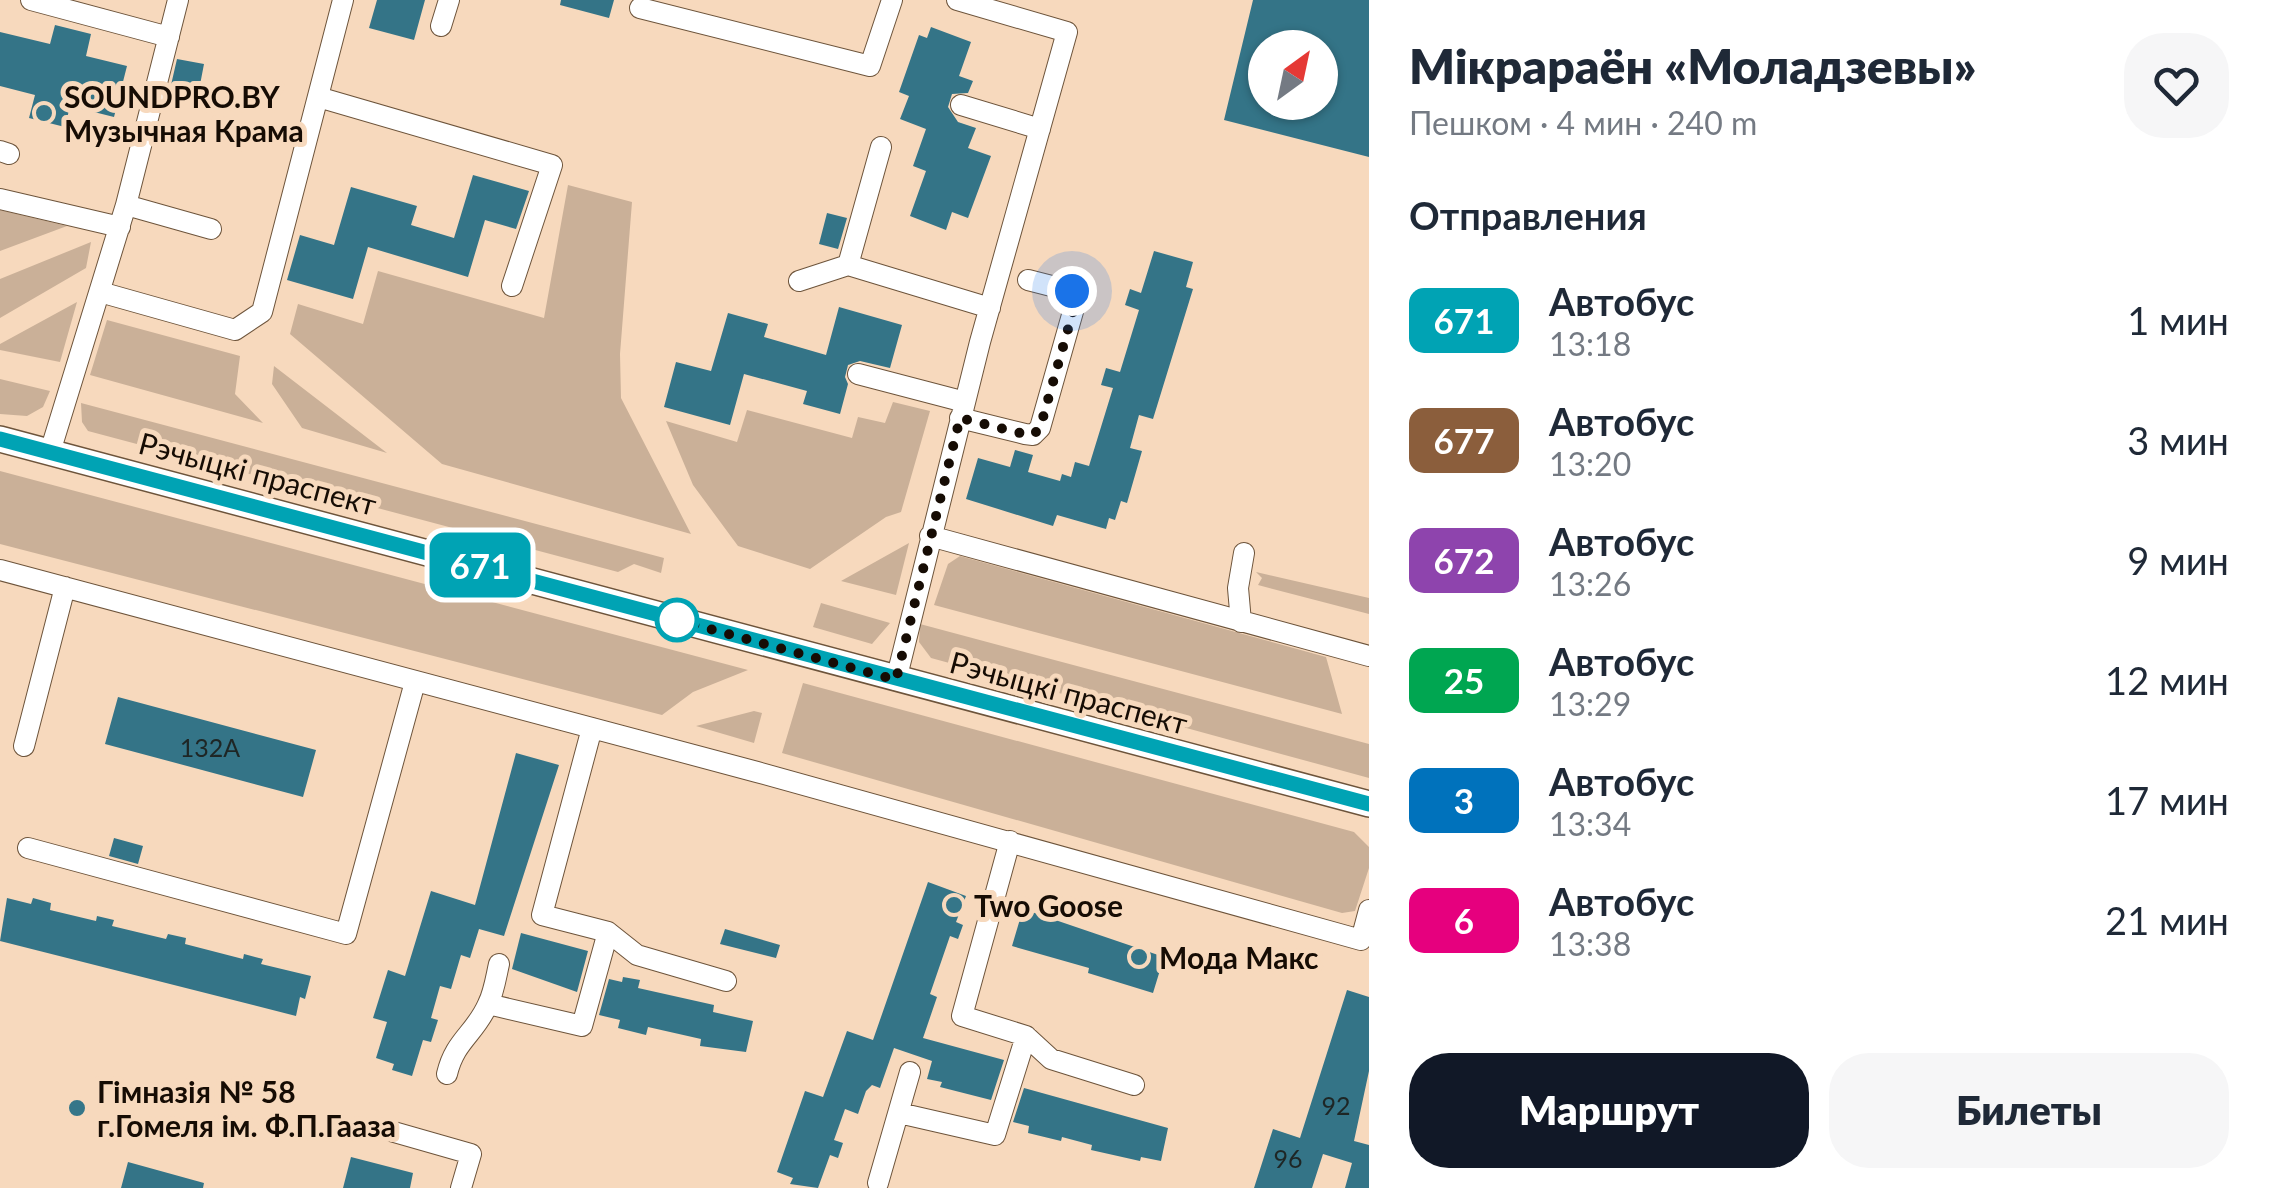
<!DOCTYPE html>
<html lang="ru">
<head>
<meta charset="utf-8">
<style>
  body { margin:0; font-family:Lato,sans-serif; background:#f6f6f7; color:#1f2937; height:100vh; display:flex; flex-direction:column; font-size:38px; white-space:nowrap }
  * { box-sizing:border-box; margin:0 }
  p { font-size:32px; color:#747a83 }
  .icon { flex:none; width:55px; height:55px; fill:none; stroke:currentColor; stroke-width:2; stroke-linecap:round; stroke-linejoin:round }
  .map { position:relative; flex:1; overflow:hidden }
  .details { display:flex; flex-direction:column; background:#fff; width:900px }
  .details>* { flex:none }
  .badge { padding:0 20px; border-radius:15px; font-size:35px; line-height:65px }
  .needle { width:65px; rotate:33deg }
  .tools { position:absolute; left:1248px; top:30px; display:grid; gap:20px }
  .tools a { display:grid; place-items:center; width:90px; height:90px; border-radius:50%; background:#fff; box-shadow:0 2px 8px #0004; font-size:50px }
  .you { position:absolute; width:50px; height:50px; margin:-25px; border:8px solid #fff; border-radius:50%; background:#1a73e8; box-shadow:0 0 0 15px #1a73e833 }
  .map>.badge { position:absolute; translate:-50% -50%; box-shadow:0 0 0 5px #fff }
  h2 { padding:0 40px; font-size:38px; line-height:90px }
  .round { display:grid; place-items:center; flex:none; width:105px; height:105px; border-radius:40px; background:#f6f6f7 }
  .summary { display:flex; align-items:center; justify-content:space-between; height:170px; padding:0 40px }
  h1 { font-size:48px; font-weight:800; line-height:75px }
  .primary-button { display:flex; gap:20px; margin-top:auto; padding:20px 40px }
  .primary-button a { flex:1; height:115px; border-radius:40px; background:#111827; color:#fff; font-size:40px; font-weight:800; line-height:115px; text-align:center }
  .primary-button a+a { background:#f6f6f7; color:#1f2937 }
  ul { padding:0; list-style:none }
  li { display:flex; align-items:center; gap:30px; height:120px; padding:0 40px }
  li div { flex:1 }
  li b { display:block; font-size:38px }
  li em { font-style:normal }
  li .badge { min-width:110px; font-weight:700; text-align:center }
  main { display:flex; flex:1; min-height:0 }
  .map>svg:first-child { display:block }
  .green { fill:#cab098 }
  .building { fill:#347487; fill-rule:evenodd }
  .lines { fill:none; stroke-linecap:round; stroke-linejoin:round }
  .minor-casing { stroke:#6d543b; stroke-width:22 }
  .major-casing { stroke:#6d543b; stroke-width:28 }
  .minor { stroke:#fff; stroke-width:20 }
  .major { stroke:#fff; stroke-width:25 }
  .line-casing { stroke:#fff; stroke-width:22 }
  .line { stroke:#00a3b4; stroke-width:15 }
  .walk { stroke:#160c04; stroke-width:10; stroke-dasharray:0 18 }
  .poi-dot { fill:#357689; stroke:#f7d9bd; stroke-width:4 }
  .stop-dot { fill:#fff; stroke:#00a3b4; stroke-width:5 }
  .labels { text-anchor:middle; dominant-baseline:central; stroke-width:10; stroke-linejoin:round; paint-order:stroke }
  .number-label { font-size:25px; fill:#1e2625 }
  .poi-label { font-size:30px; font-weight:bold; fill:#160c04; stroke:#f7d9bd; text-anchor:start }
  .street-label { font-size:30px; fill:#160c04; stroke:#f7d9bd }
</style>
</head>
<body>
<main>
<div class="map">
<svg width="1369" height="1188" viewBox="0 0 1369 1188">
  <rect width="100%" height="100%" fill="#f7d9bd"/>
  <path class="green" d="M568,185L632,202L620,354L621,398L691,534L442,464L290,334L298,304L363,324L378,271L544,318Z
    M0,210L67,226L0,251Z
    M91,242L86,268L0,318V279Z
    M77,302L60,362L0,350V344Z
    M107,320L240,356L235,394L263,423L90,375Z
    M274,366L387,453L302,428L272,384Z
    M0,379L50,391L43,407L27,416L0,414Z
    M893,402L930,411L901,512L886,517L810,569L738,546L693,485L666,421L737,442L747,410L852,438L858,417L885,423Z
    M81,403L664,558L661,573L634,564L618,572L88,431L82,422Z
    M0,471L748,670L693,692L662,715L0,544Z
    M909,543L896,595L841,581Z
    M960,556L1326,657L1342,714L934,605L948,564Z
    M1256,572L1369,598V614L1258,585L1262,578Z
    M821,603L890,623L872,644L813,627Z
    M920,624L1369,744V778L931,658L919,642Z
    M803,683L1354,832L1369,847V868L1355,911L1342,913L782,753Z
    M754,711L762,713L754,743L696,726Z"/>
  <path class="building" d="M377,0H425L414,40L369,28Z
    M561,0H614L609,18L560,5Z
    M1253,0H1369V157L1224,120ZM1265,48H1320V102H1265Z
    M55,25L91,34L86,56L127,66L114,117L70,106L65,127L29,118L35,95L0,86V32L50,44Z
    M931,27L971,42L959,76L973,81L968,93L952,94L948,107L958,122L976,128L968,148L991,156L968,218L952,212L946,230L910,216L926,171L913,166L926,129L900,119L909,96L899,92L919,35L927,38Z
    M177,59L204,64L199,90L171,85Z
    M473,175L529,191L516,229L485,220L468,277L368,247L353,299L287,280L300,235L334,245L351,187L417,206L411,225L454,238Z
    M827,213L847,218L838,249L819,244Z
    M1154,251L1193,262L1186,287L1193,289L1153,419L1139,415L1130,448L1142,451L1127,503L1121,501L1115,520L1109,518L1106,529L1057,515L1053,526L966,499L978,458L1010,467L1015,450L1033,455L1028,472L1060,481L1062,474L1071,477L1075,462L1089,466L1113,388L1101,385L1106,368L1120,372L1139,310L1125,305L1130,289L1141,293Z
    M839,307L902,325L890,368L860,361L848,365L845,377L848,384L840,414L803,404L807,391L744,374L730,425L664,407L676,362L711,371L728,313L768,324L764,337L826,355Z
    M118,697L316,750L303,797L105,744Z
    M516,753L559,765L504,936L479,929L470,958L461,955L451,989L440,986L431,1018L438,1020L431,1042L423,1040L412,1076L392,1070L394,1064L376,1058L387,1022L373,1018L388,970L405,976L431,891L475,905Z
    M114,838L143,846L138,864L109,856Z
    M928,882L966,896L956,922L963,925L958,939L950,936L930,994L937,997L923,1038L1004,1060L991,1100L940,1087L942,1082L927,1079L932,1061L894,1048L880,1088L872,1085L866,1091L858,1114L845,1109L834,1140L843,1143L838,1158L830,1155L818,1188L790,1184L793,1178L777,1172L805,1091L823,1097L847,1031L873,1040Z
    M7,898L31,904L33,898L51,903L50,910L96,921L97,916L114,920L112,926L166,939L168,934L186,938L185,944L243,959L244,954L263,959L261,964L311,976L305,999L300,997L296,1016L0,941Z
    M1023,909L1164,957L1153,993L1088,973L1089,968L1012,946Z
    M725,929L780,945L776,958L720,944Z
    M521,933L588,951L577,992L512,969Z
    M623,977L640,980L638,988L714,1005L713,1012L753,1021L746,1052L700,1046L701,1039L648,1027L646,1035L618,1028L620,1020L599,1015L609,979L622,982Z
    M1347,990L1369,997V1071L1354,1141L1369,1145V1188H1345L1352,1163L1323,1154L1312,1188H1254L1273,1129L1300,1138Z
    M1024,1088L1168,1128L1161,1161L1141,1157L1140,1161L1091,1150L1092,1145L1062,1137L1061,1141L1028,1133L1029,1126L1013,1122Z
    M351,1157L413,1173L410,1188H343Z
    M128,1162L204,1183L203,1188H121Z"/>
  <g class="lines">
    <g class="minor-casing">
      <path id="minor" d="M31,0L169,37
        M640,8L870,66L892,0
        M441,26L449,0
        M318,97L552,165L512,286
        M961,105L1040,129
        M0,151L9,154
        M0,199L120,227
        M126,205L211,229
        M848,265L881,147
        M799,281L848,265L990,308
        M100,292L235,330L262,312L343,0
        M858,374L965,402
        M960,418L1025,434L1033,435L1040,428L1076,301L1071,291L1028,280
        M50,452L126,205L178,0
        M930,536L1369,656
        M0,570L757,772L1361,940L1369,910
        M1241,622L1238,588L1244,553
        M896,680L980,342L1067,32L957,0
        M592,728L542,915L608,932L637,955L726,981
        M24,746L65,587
        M1010,841L962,1016L1026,1036L1051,1059L1134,1085
        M28,848L346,934L415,682
        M488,1004L582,1026L608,932
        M447,1074C455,1040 475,1034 488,1004C494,992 496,977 499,964
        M899,1113L995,1135L1026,1036
        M387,1130L471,1154L461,1188
        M878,1183L910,1072"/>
    </g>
    <g class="major-casing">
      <path id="major" d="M0,439L1369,804"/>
    </g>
    <use href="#minor" class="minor"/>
    <use href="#major" class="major"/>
  </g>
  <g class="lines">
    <g class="line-casing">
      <path id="line" d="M0,439L1369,804"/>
    </g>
    <use href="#line" class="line"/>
    <path class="walk" d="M677,620L896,680L960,418L1024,434L1033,435L1040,428L1076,301L1072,291"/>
  </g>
  <g class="poi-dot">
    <circle cx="44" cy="113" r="10"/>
    <circle cx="954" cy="905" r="10"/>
    <circle cx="1139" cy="957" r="10"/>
    <circle cx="77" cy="1108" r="10"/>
  </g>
  <circle class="stop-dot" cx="677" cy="620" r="20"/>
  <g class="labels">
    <g class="number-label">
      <text x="210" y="747">132А</text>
      <text x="1336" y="1105">92</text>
      <text x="1288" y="1158">96</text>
    </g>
    <g class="poi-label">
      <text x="64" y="96">SOUNDPRO.BY<tspan x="64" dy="34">Музычная Крама</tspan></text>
      <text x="974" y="905">Two Goose</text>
      <text x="1159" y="957">Мода Макс</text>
      <text x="97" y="1091">Гімназія № 58<tspan x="97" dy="34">г.Гомеля ім. Ф.П.Гааза</tspan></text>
    </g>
    <g class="street-label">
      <text transform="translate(258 473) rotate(15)">Рэчыцкі праспект</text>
      <text transform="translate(1069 692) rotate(15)">Рэчыцкі праспект</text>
    </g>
  </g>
</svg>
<div class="tools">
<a><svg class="needle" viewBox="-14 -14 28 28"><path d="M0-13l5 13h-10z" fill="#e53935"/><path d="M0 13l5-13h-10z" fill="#747a83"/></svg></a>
</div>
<div class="you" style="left:1072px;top:291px"></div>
<b class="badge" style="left:480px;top:565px;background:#00a3b4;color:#fff">671</b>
</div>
<section class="details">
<div class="summary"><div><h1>Мікрараён «Моладзевы»</h1><p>Пешком · 4 мин · 240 m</p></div><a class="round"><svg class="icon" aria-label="heart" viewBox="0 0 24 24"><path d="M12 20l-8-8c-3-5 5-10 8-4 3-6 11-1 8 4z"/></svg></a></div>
<h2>Отправления</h2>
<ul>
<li><span class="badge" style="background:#00a3b4;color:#fff">671</span><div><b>Автобус</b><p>13:18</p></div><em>1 мин</em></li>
<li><span class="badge" style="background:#8b5e3c;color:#fff">677</span><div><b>Автобус</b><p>13:20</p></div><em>3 мин</em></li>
<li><span class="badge" style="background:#8e44ad;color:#fff">672</span><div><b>Автобус</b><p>13:26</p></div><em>9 мин</em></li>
<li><span class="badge" style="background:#00a651;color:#fff">25</span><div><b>Автобус</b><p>13:29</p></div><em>12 мин</em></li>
<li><span class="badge" style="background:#0072bc;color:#fff">3</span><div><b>Автобус</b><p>13:34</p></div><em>17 мин</em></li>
<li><span class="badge" style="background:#e6007e;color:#fff">6</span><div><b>Автобус</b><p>13:38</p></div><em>21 мин</em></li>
</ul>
<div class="primary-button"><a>Маршрут</a><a>Билеты</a></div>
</section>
</main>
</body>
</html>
